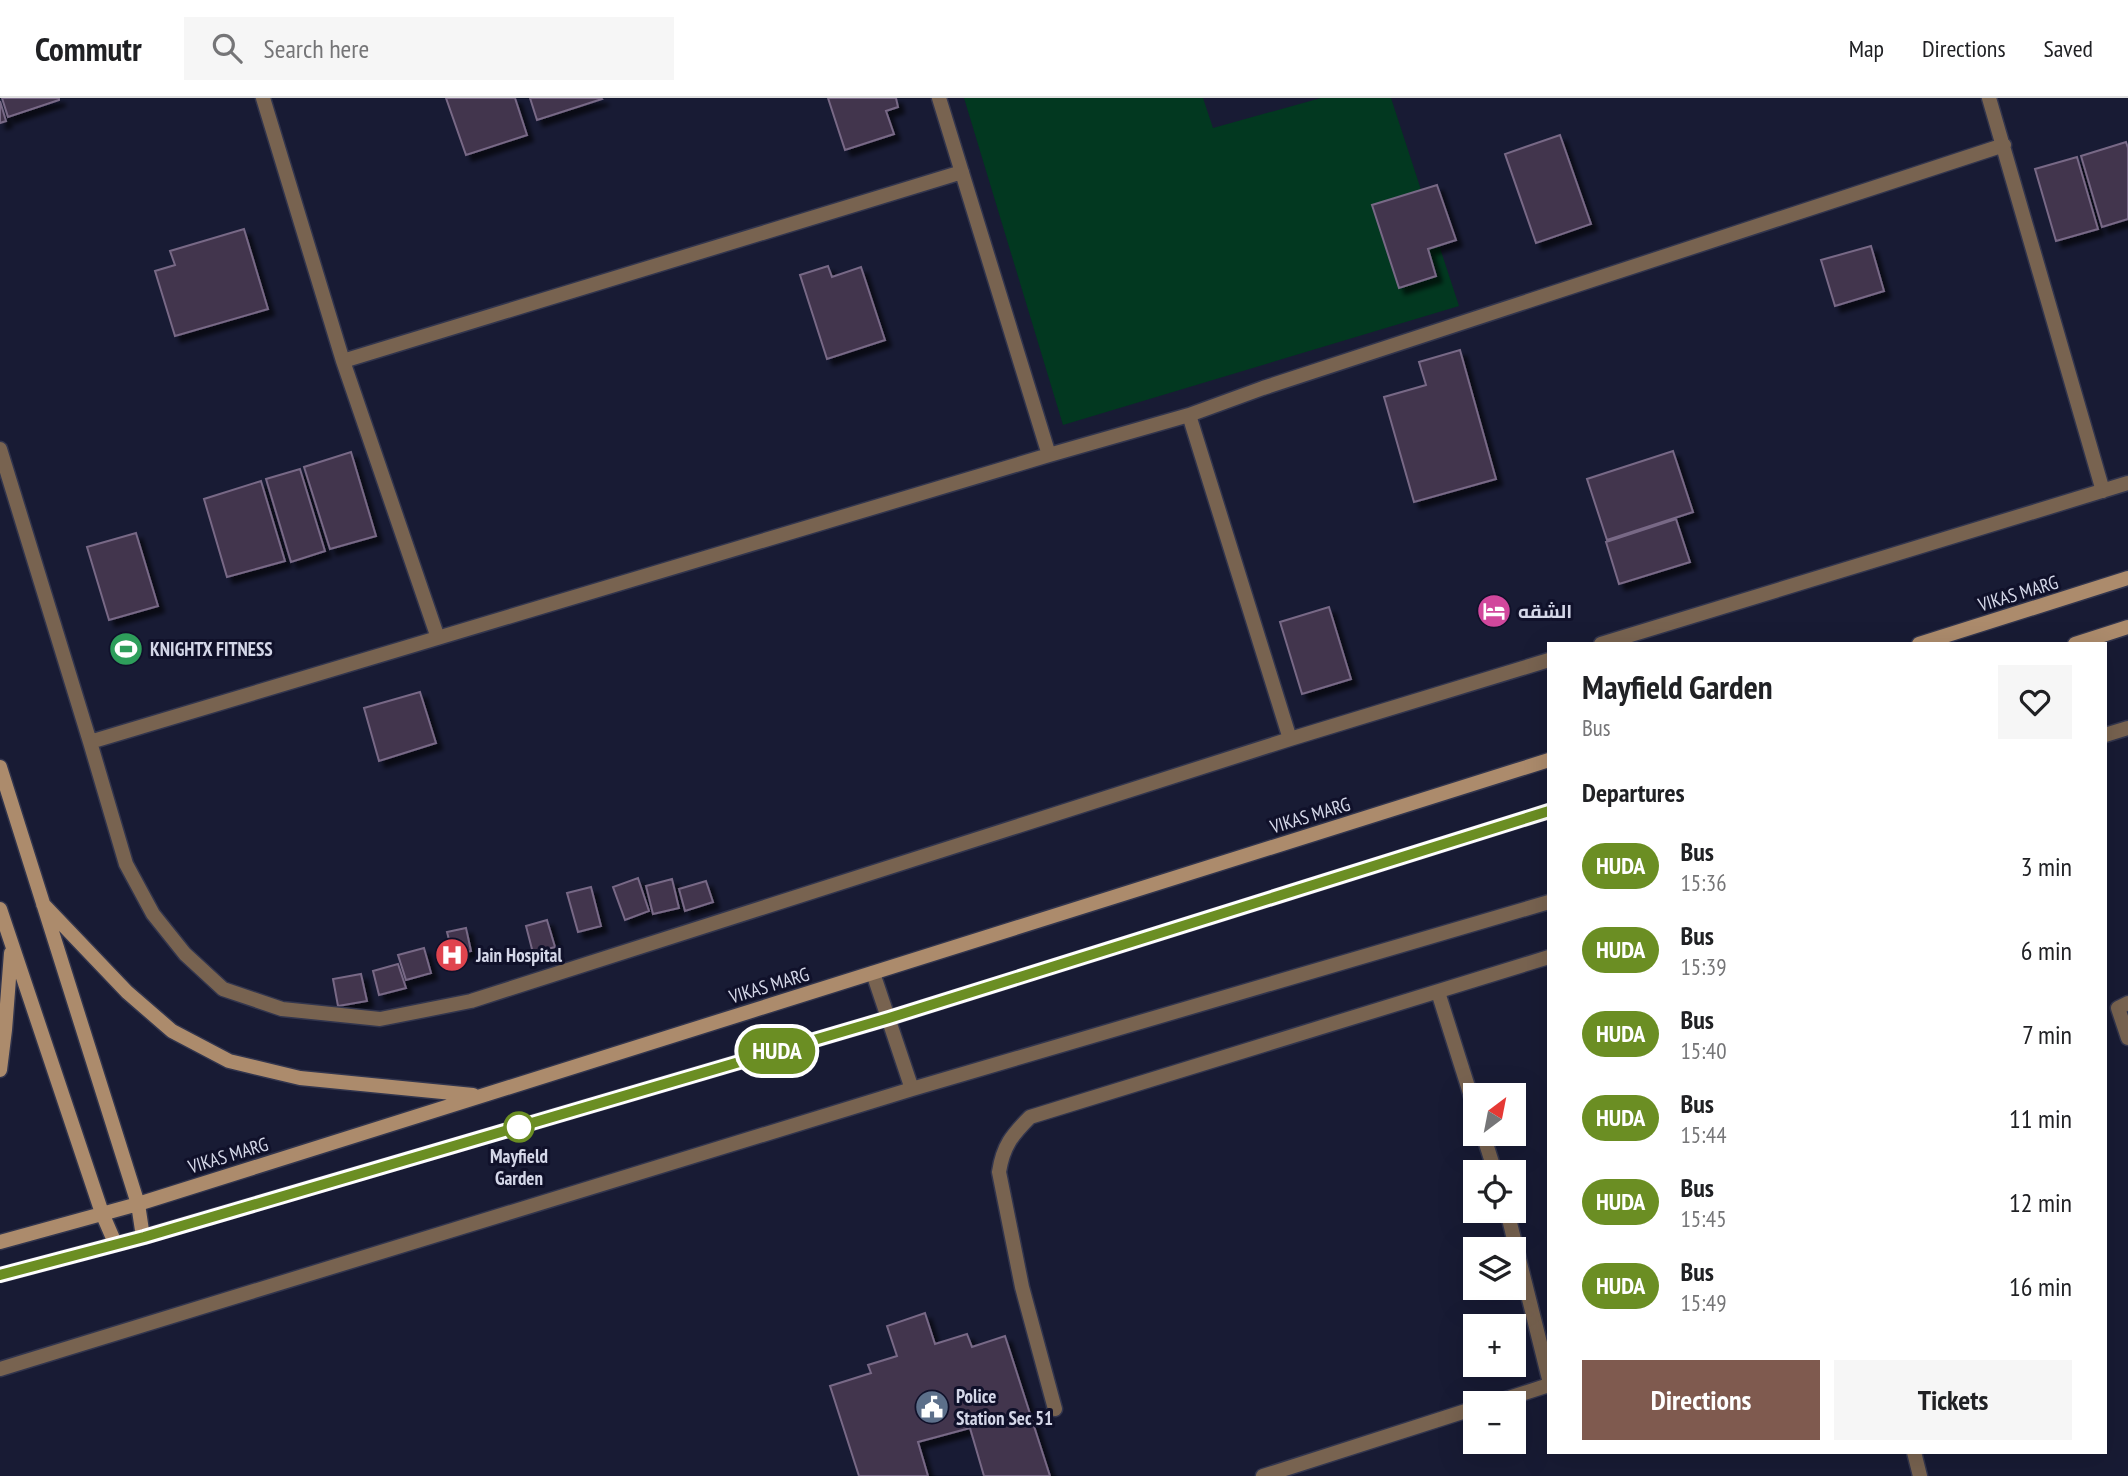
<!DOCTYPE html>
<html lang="en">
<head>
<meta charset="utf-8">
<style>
  body { margin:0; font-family:"PT Sans Narrow",Cairo,sans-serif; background:#f6f6f6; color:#202124; height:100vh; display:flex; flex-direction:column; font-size:26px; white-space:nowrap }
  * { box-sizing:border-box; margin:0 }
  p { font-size:23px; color:#757577 }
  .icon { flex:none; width:38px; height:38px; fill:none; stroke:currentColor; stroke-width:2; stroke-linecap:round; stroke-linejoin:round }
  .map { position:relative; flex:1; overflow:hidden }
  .sheet { position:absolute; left:1547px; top:544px; width:560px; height:812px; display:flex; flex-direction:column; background:#fff; border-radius:0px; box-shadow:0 7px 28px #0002 }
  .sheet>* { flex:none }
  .badge { padding:0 14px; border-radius:23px; font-size:24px; line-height:46px }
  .needle { width:46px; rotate:32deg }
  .fabs { position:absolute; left:1463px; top:985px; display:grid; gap:14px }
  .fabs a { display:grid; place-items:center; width:63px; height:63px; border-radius:0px; background:#fff; box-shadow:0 7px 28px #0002; font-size:35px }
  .map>.badge { position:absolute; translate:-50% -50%; box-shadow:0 0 0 4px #fff }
  h2 { padding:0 35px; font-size:26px; line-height:63px }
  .round { display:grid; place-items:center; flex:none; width:74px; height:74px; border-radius:0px; background:#f6f6f6 }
  .summary { display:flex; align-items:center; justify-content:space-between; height:119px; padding:0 35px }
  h1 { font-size:33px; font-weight:700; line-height:52px }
  .action { display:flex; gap:14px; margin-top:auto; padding:14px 35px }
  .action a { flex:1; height:80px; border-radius:0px; background:#7f5a4f; color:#fff; font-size:28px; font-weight:700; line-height:80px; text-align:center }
  .action a+a { background:#f6f6f6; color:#202124 }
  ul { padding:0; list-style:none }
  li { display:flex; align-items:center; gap:21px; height:84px; padding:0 35px }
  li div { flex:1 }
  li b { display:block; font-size:26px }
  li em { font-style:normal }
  li .badge { min-width:77px; font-weight:700; text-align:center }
  header { display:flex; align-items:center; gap:42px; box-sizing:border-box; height:98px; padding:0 35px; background:#fff; border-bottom:2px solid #e0e0e0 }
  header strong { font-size:33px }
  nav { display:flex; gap:38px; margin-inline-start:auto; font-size:24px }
  .search { width:490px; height:63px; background:#f6f6f6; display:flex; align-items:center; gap:18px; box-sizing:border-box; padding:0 24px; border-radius:0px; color:#757577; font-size:26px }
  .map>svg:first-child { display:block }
  .green { fill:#023820 }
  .building { fill:#42344e; stroke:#786986; stroke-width:2; filter:url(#shadow) }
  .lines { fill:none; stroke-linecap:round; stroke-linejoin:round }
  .lane-casing { stroke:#32354d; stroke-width:17 }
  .street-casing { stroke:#32354d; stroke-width:17 }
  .secondary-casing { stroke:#32354d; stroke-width:17 }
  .lane { stroke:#786350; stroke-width:14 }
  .street { stroke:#786350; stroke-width:14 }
  .secondary { stroke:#ac8b6c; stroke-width:14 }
  .line-casing { stroke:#fff; stroke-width:16 }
  .line { stroke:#6b8e23; stroke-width:10 }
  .stop-dot { fill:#fff; stroke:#6b8e23; stroke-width:3.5 }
  .labels { text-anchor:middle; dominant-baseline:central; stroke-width:6; stroke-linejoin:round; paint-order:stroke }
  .street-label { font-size:19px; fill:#d4d7e8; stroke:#10112a }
  .poi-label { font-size:19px; font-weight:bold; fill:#d4d7e8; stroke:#10112a; text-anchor:start }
  .stop-label { font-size:19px; font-weight:bold; fill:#d4d7e8; stroke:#10112a }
</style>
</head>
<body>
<header>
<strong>Commutr</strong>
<div class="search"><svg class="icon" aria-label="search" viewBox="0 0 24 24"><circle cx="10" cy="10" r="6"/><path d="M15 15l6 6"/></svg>Search here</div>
<nav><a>Map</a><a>Directions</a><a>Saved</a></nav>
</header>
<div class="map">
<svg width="2128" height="1378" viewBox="0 0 2128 1378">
  <defs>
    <filter id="shadow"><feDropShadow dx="6" dy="6" stdDeviation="2" flood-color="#0009"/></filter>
  </defs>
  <rect width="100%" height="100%" fill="#181b34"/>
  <path class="green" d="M964,0H1203L1213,30L1321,0H1391L1459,208L1063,327Z"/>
  <path class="building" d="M2,0H59V2L8,19Z
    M446,0H515L527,37L466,57Z
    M530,0H601L602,1L537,22Z
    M828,0H896L898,9L886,13L894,36L845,52Z
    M0,3L6,23L0,25Z
    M1560,37L1591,126L1536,145L1505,56Z
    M2126,44L2128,50V121L2102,129L2081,58Z
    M2077,59L2098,131L2056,143L2035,71Z
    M1437,87L1456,142L1428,151L1436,178L1399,190L1372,107Z
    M244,131L268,211L175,238L155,173L175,167L170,153Z
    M1871,148L1884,193L1835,208L1821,162Z
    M828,168L832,179L861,169L885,242L827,261L800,177Z
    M1460,252L1496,381L1414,404L1384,299L1426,287L1419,264Z
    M1673,353L1693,414L1607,442L1587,381Z
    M351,354L376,438L330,451L304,369Z
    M300,371L325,453L291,464L266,381Z
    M261,383L285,463L227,479L204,401Z
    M1676,421L1690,464L1619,486L1606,444Z
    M136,435L158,508L109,522L87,449Z
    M1329,509L1351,581L1302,596L1280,524Z
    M420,594L436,645L379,663L364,610Z
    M638,780L649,813L625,822L613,789Z
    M672,781L679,810L653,816L646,788Z
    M706,783L713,804L685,813L679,791Z
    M591,789L601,828L578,834L567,795Z
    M547,822L555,849L533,855L526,828Z
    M466,830L471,853L453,857L447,834Z
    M424,850L431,875L406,882L398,857Z
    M398,866L406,890L379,897L373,873Z
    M361,876L367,903L338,908L333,881Z
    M925,1215L935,1246L967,1236L972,1249L1005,1238L1050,1378H984L970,1330L918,1344L928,1378H859L830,1288L871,1275L868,1267L897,1258L887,1228Z"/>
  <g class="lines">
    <g class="lane-casing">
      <path id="lane" d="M1438,894L1475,1011
        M1483,1036L1495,1074
        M1507,1113L1549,1281
        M1490,1306L1549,1287
        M1055,1311L1022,1189L999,1074C1003,1048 1012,1037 1030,1019L1549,859
        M1914,1354L1920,1378
        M1263,1378L1475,1310"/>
    </g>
    <g class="street-casing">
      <path id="street" d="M263,0L343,263L438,540
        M939,0L1049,357
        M1989,0L2103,393
        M343,263L962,74
        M1189,317L1290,641
        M0,351L90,644L126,766L153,816L185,856L223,891L282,911L380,921L471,903L1290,641L1549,562
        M1601,546L2128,385
        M2105,637L2128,630
        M90,644L1049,357L1189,317L1263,290L2004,47
        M873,875L912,991
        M2128,905L2118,910L2128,940
        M0,1271L912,991L1549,804"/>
    </g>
    <g class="secondary-casing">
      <path id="secondary" d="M1919,546L2128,480
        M2075,546L2128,529
        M0,669L138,1106L143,1139
        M43,806L127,894L172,933L229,963L300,980L473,997
        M0,811L102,1115L115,1145
        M0,972L5,932L11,855
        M0,1144L138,1106L1549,662
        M0,1177L143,1139L889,920L1549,713"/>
    </g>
    <use href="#lane" class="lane"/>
    <use href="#street" class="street"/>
    <use href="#secondary" class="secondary"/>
  </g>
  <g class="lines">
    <g class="line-casing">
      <path id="line" d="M0,1177L144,1139L889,920L1549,713"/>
    </g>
    <use href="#line" class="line"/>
  </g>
  <defs>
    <g id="hotel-disc" transform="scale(1.75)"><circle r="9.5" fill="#d1479c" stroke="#10112a"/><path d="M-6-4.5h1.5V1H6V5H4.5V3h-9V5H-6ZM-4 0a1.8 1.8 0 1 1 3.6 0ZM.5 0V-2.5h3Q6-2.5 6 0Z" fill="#fff"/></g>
    <g id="stadium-disc" transform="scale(1.75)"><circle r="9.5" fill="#2e9e5b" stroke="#10112a"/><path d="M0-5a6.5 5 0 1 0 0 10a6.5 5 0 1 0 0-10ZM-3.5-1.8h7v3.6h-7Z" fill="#fff"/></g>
    <g id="hospital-disc" transform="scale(1.75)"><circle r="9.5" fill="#e0444e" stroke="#10112a"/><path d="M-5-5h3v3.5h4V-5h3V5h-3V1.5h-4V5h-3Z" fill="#fff"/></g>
    <g id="civic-disc" transform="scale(1.75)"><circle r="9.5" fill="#5c6f8a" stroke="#10112a"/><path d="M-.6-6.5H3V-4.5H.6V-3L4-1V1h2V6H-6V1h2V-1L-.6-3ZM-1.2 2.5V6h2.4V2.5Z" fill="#fff"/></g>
  </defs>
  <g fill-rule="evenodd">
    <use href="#hotel-disc" x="1494" y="513"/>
    <use href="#stadium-disc" x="126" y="551"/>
    <use href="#hospital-disc" x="452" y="857"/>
    <use href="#civic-disc" x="932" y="1309"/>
  </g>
  <circle class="stop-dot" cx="519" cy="1029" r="14"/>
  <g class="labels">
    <g class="street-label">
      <text transform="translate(2018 495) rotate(-17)">VIKAS MARG</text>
      <text transform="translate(1310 717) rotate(-17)">VIKAS MARG</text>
      <text transform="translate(769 887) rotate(-17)">VIKAS MARG</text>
      <text transform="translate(228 1057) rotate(-17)">VIKAS MARG</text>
    </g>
    <g class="poi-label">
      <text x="1518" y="513">الشقه</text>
      <text x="150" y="551">KNIGHTX FITNESS</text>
      <text x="476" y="857">Jain Hospital</text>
      <text x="956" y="1298">Police<tspan x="956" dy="22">Station Sec 51</tspan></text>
    </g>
    <g class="stop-label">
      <text x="519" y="1058">Mayfield<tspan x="519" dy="22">Garden</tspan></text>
    </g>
  </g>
</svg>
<div class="fabs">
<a><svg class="needle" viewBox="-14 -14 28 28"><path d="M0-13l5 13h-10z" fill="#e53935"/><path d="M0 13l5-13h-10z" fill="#757577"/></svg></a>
<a><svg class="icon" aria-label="locate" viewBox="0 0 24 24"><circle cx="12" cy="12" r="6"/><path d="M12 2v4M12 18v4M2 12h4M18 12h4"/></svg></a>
<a><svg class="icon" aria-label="layers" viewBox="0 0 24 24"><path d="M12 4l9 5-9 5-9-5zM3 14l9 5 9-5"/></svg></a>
<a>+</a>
<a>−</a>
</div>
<b class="badge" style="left:777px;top:953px;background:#6b8e23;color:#fff">HUDA</b>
<section class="sheet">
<div class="summary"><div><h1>Mayfield Garden</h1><p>Bus</p></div><a class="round"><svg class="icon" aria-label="heart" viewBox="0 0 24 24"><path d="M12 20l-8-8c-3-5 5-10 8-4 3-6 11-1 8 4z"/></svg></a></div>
<h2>Departures</h2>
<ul>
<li><span class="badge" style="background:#6b8e23;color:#fff">HUDA</span><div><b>Bus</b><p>15:36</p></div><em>3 min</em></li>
<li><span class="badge" style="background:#6b8e23;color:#fff">HUDA</span><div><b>Bus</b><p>15:39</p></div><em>6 min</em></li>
<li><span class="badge" style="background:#6b8e23;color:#fff">HUDA</span><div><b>Bus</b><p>15:40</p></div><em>7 min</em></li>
<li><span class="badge" style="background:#6b8e23;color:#fff">HUDA</span><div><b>Bus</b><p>15:44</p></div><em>11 min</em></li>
<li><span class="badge" style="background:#6b8e23;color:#fff">HUDA</span><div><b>Bus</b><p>15:45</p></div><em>12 min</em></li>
<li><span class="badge" style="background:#6b8e23;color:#fff">HUDA</span><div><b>Bus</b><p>15:49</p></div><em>16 min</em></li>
</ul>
<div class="action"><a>Directions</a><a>Tickets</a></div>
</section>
</div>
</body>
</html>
